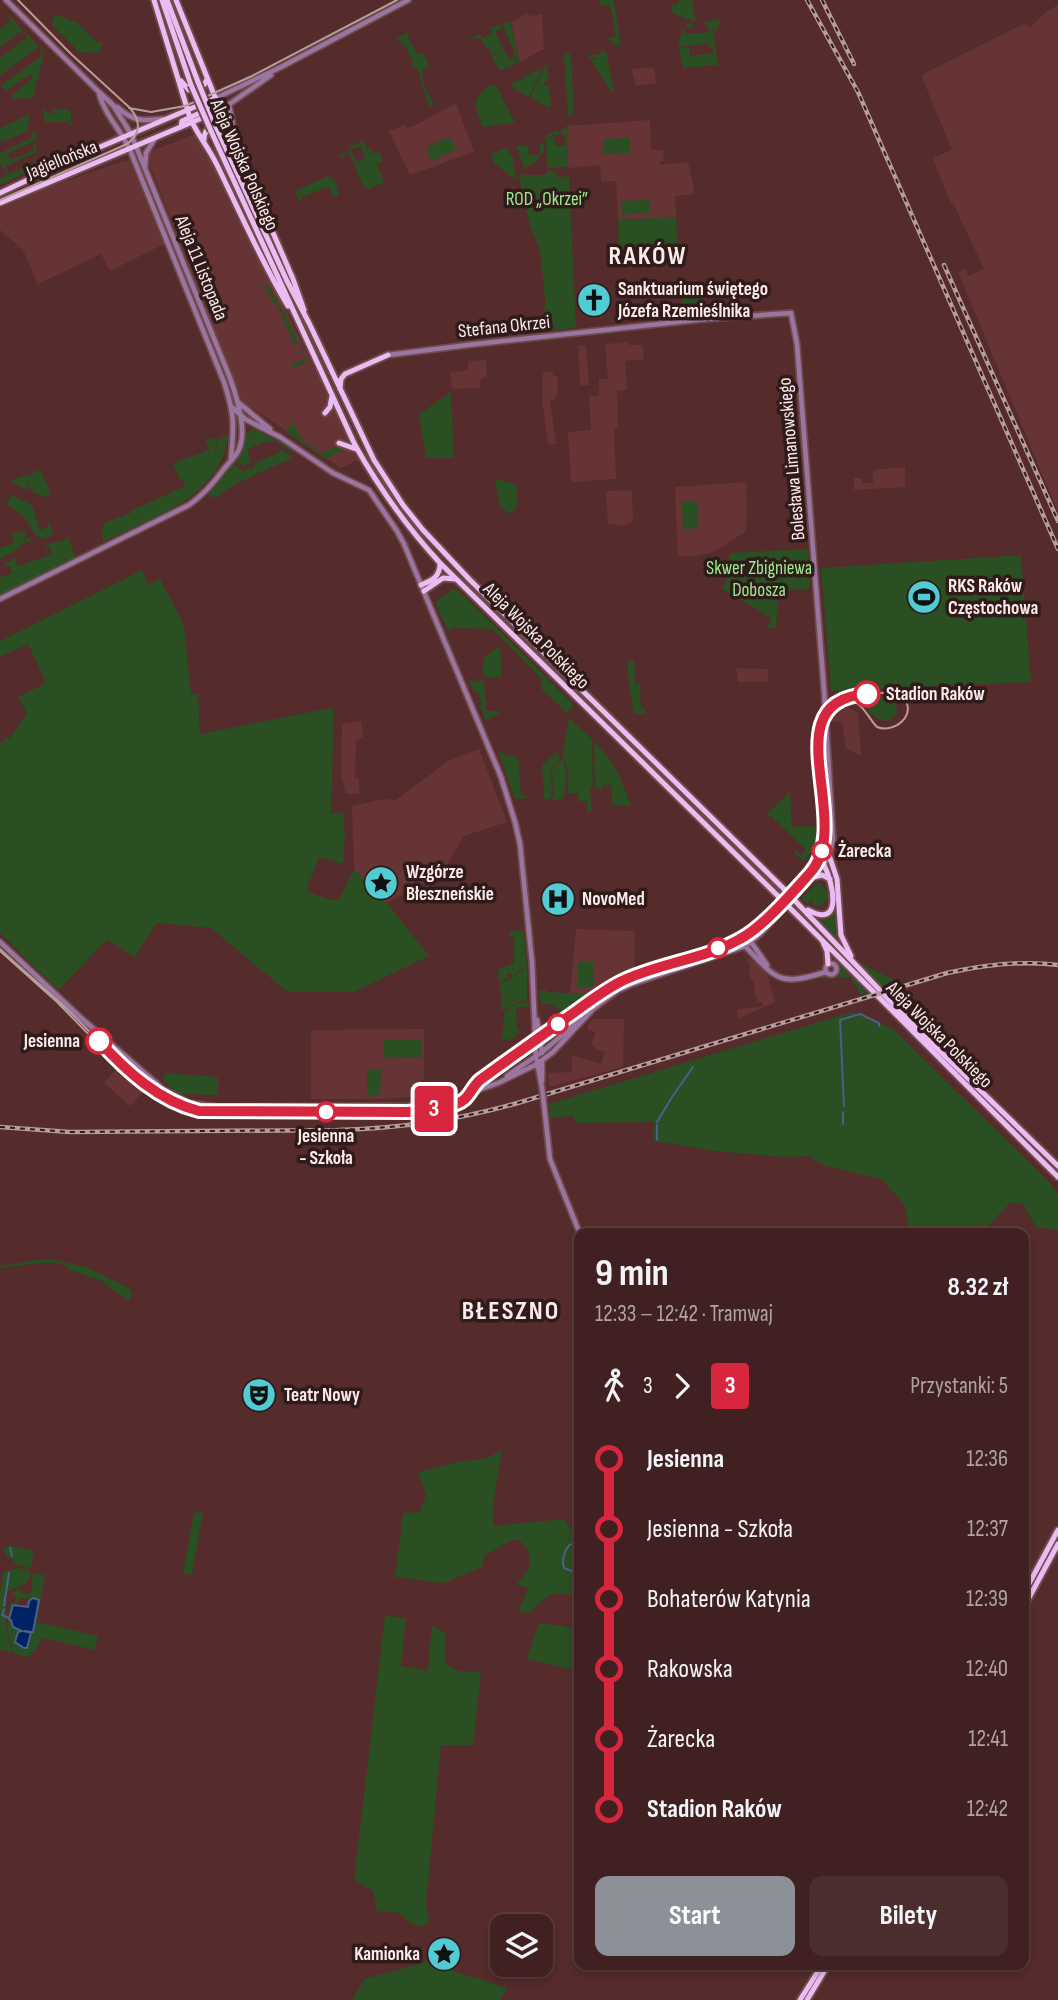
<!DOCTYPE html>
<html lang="pl">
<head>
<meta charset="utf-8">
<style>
  body { margin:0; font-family:"Sofia Sans Condensed",sans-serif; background:#4b2d2d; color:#f1f3f6; height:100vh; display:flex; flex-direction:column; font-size:26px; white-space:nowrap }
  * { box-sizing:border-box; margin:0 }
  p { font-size:23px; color:#aea3a5 }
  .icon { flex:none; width:38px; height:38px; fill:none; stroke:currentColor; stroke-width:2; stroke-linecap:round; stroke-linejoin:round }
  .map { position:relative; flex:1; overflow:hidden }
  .sheet { position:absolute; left:574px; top:1228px; width:455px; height:742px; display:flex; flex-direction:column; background:#402020; border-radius:14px; box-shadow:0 4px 10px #0003,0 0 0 2px #593e3e }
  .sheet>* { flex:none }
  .badge { padding:0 14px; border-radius:5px; font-size:24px; line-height:46px }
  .fabs { position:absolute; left:490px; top:1914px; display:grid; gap:14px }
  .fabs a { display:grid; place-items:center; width:63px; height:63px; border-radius:14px; background:#402020; box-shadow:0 4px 10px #0003,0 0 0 2px #593e3e; font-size:35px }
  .map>.badge { position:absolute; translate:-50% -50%; box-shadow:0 0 0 4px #fff }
  .legs { display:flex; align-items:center; gap:10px; height:77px; padding:0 21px; font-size:23px }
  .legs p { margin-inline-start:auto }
  .head { display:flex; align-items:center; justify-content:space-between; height:119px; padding:0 21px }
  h1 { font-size:38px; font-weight:700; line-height:52px }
  .button { display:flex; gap:14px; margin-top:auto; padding:14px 21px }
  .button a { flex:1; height:80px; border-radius:14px; background:#8c9099; color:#fff; font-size:28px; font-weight:700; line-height:80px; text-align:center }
  .button a+a { background:#4b2d2d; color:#f1f3f6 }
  ul { padding:0 21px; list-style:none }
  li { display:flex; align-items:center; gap:24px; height:70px; font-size:26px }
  li i { display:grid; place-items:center; width:10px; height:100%; margin:0 9px; background:currentColor }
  li i::after { content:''; width:18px; height:18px; margin:-9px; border:5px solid; border-radius:50%; background:#402020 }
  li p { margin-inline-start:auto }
  li:first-child i { background:linear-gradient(#0000 50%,currentColor 0) }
  li:last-child i { background:linear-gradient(currentColor 50%,#0000 0) }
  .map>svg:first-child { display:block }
  .built { fill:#663434 }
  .green { fill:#294f22 }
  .water { fill:#012363; stroke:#4c5f8b; stroke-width:2 }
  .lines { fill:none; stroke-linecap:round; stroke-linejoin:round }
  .stream { stroke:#4c5f8b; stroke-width:2 }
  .tertiary-casing { stroke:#704a49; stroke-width:8 }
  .primary-casing { stroke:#704a49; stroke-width:9 }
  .tertiary { stroke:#9b75a2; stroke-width:4.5 }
  .primary { stroke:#eabcf3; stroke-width:5 }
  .tram { stroke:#b89c9c; stroke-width:2 }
  .rail-casing { stroke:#b89c9c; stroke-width:4.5 }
  .rail { stroke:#2f1b1a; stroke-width:2; stroke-dasharray:5; stroke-linecap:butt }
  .tertiary-bridge-casing { stroke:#704a49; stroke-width:8; stroke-linecap:butt }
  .primary-bridge-casing { stroke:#704a49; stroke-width:9; stroke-linecap:butt }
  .tertiary-bridge { stroke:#9b75a2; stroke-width:4.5 }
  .primary-bridge { stroke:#eabcf3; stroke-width:5 }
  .line-1-casing { stroke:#fff; stroke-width:16 }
  .line-1 { stroke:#d7263d; stroke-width:10 }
  .stop-1-dot { fill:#fff; stroke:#d7263d; stroke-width:3.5 }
  .labels { text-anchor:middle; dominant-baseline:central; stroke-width:7; stroke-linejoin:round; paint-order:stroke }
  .street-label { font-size:19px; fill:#fbeae9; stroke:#2f1b1a }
  .park-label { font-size:19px; fill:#9bec8e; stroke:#2f1b1a }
  .poi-label { font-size:19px; font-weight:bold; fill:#fbeae9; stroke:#2f1b1a; text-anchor:start }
  .stop-label { font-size:19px; font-weight:bold; fill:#fbeae9; stroke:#2f1b1a; text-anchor:start }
  .district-label { font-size:26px; font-weight:bold; letter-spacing:2px; fill:#fbeae9; stroke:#2f1b1a }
</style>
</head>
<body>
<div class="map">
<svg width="1058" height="2000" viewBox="0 0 1058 2000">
  <rect width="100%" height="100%" fill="#562b2b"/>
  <path class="built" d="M1058,5V512L958,272L965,268L969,276L984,269L953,203H951L933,159L932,158L952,150L921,75L1025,23L1030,28L1047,11Z
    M527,13L528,16L542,14L544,49L520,62L511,22Z
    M654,67L656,83L636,86L631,69Z
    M456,103L474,152L410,175L389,131L405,125L406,128L416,125Z
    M650,120L651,150H663L664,161H660V165L688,162L695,194L675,196L676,217L618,220L616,181L601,182L600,165L568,168L567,126Z
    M196,134L205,146L359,459L341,468L242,401L148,161L149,152Z
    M124,161H130L164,244L110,271L101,254L36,285L37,282L23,250L0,230V209L52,186Z
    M628,342L629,345H643L644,359L625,361L627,390L617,391L618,427L614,429L616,479L571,482L568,432L591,430L589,396H599V379H608L605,344Z
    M586,345L589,385H580L578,346Z
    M486,360L487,377H483L479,383L480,388L452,389L450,373L468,370V361Z
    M543,372H553V376H557L558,395H555V399L550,400L556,444H548L542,400Z
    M905,467V487L854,490V478H861L863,483H873V470Z
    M746,482L747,519L745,532L714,552L697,556H678L675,487Z
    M632,490L633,519L631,522L623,526L608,524L606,491Z
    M736,668L768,669V682H738Z
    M842,708H850L858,713L861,756L846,748L842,722H830V715Z
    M361,721L363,737L356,740L355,778H359V794H346L341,777L342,724Z
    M479,749L507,822L464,836L442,874L387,903L354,869L352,806L384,799L396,800L448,761Z
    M576,929L635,931L634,970L616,977L589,994H570Z
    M747,958L758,963L767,973L775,1002L738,1019L737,1009L760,1007L763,1005L762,1002L757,1003V996L755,995L753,979L750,978L749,962H747Z
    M593,1019H624L623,1067L549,1087L548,1073L572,1072V1058L574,1056L601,1064L605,1052L597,1050L592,1044L595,1032L588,1030V1027L587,1026Z
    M424,1029V1080H421V1096L382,1099H311V1030Z
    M118,1067L145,1090L130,1106L104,1083Z"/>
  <path class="green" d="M600,0H614L621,45L618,46L607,38V32L609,38L616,36L610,5L602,6V11Z
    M678,0H692L696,22L672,13L670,5L679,4Z
    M8,14L23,30L0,47V29L11,21L7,15Z
    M55,14L78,23L98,43L102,40V45H100V53L79,52L51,24Z
    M720,19L717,30L714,31L712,28L715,43L679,47L678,39L681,36L682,29L688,24L693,23L694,27L684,28V34L709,32V26H705L704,22Z
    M510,21L520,62L517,66L516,55L515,64L508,68L509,61L506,69L504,67V70H499L489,52L502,57L489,50L492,43L487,50L481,38L469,39L479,34L484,38L492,33L490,28L499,24L503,31L500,29L495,32L509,60L515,57L513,54L515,53L502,25Z
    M24,31L39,46L0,76V58L27,37L24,33H22Z
    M409,32L408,38L418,55L423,52L429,65L422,69L424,73L421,75L425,82L423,83L434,104L429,107L418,70L410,65L413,62L404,44L401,45L400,43L408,39L399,42L397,38Z
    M715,44L718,65L683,68L679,48L689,47V56L713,53V48H709V45Z
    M41,48L45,52L37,81L34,82L36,84L33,98L14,99L11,96L33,78L30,74L6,91L1,86L44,54L39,49Z
    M601,50L606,52L614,91H611L591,61L600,57L589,59L590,52L591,55L600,54Z
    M568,53L571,55L574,115H568L564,54Z
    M547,62L548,79L544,83V86H549L551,106L549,108L530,97Z
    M543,67L529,97L511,87L513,85L509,77L514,83Z
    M492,84L493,86L496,85L515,123L482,127L475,104L480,93Z
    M45,109L47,113H53L52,109H69L71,112V125H68L69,122H45L43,110Z
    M29,113L28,131L4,141H0V128L28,115Z
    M567,126L568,167L547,168L546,140L544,136L560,130L557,132L559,131V135H553L546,139L554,137L555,146H565V136L561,135V131Z
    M34,131L37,140L7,154L10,160L34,150L32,145L35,144L37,152L6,166L9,174L39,160L41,166L0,185V179L8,174L0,163V153L33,137L31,132Z
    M449,136L456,149L432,161L426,148Z
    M630,138V153L604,154L603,139Z
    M364,141L367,149L370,148L373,154L379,151L383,161L377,164L384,183L368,189L367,187L364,188L350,155L347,153L343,154L344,159L338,155L351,150L360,169L357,162L365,158L361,146L351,150L350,146Z
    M544,142C545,156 537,162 524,169L516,146H528L530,155H540V144Z
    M506,148L512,156L516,177L514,179L494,163L491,154Z
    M547,171H556L558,177L569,176L576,328L544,331L545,298L540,250L530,226L519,177L523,172V175H546Z
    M328,176L335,180L339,195L333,197L329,187L301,197L302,200L299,201L295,191Z
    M649,200V213L622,215V201Z
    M676,217L678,255L619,257L618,220Z
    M268,285L287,318L307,361L294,368L291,365L305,359L298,343L294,345L276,302L273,303L266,289L261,288Z
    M703,295L704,310L682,311L681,297Z
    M451,392L454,458H426L419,414Z
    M294,423L302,440L321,454L332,448L345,446L346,448L325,459L285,431Z
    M252,429H255L294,450L293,452C273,439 270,439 249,449L248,455L251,461L245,467L235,460L242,447L244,436Z
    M228,436C221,498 151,518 103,542L102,532L104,523L131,513L130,511L185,486L183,479L180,480L173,463L210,450L205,441L218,437L214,458L220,437Z
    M280,448L293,458L252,476V477L237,483L214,498L208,495L233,464L242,470H246L249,468L252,469L257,462L280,452Z
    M41,470L51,494L46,497L32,492L33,489L30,487L28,481L27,483L30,491L9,481L29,474L31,476L33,475V472Z
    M494,478L516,485C518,496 521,507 509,514L500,506Z
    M12,495L32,505L40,530L48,527L47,522H49L53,535L43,539L37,537L25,518L6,503Z
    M697,501L698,528L683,529L682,502Z
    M21,531H24L27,536L23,538L24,540L29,537L32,542L31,543L29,541L20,545V548L0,559V548L15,542L12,535H8Z
    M68,537L76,558L0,596V577L12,573L9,566L5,567L4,565L18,555V557L15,559L18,566L52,554L50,547L45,548L44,545L50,546L48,544L66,539Z
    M808,549L810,589L791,590L778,600L776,628H767L771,618L721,588L730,573L729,553Z
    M1021,555L1031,682L831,691L821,568Z
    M142,570L148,585L160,579L184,625L191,694H198L200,734L331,708L334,710L331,814L343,812L345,834L343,864L319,857L306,891L330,900H339L354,869L387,903L429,956L354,992H290L285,990L211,928L158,923L155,925L135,957L107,940L58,990L0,933V745L6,737L9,739L27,713L18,697L46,683L28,644L0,657V641Z
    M451,590H457L464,596L574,705L567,713L542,690V680L492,629L453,628L448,631L435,602Z
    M497,647L501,651V677L490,678L482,674L484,658Z
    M634,660L635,684H640L641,708H645L646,714H635L633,711L628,676V661Z
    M494,679L484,681L486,711H499V714L486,721L480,706L482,705L478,692L474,693L469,680L480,681Z
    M880,697C890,697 898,701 897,712C885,732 871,714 862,703L864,698Z
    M569,718L592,739L593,787H590L592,811L587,813V801H579L578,793H567C569,782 570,766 562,757Z
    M594,741C615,762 621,778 631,806L612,805V785H603L602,789H595Z
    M498,750L508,756L518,757L521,794L528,796L526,799L514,798Z
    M556,752L560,757V760L551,769L552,796L550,799H544L542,765Z
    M562,759C569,771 566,786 563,799L552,800L554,796L552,770Z
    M814,777H817L818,780L821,830L818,833L815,847L803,861L795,854L794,849L801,855L806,850L771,816L768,818L767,814L790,791L792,827L818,826Z
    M819,882L828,893L829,900H826L821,906H813L812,900L807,904L801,898Z
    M834,907H837L843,947L812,916C822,916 828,916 834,907Z
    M521,930L524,932L527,967L520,969L512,977L511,973H507L506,976L510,978L499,982L498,969L514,963V936H509V931Z
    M829,951L870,993L861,995L850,977L822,979L824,975L834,976L839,971L837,964L830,961Z
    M593,961V988H578V962Z
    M861,964L895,980L897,984L882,989Z
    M527,968V1002L517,1001L501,992L499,984L510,980L521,970Z
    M627,973L564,1015C559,1008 550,1003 542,1004V1002H540L539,991L546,989V992L589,994L616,977Z
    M502,993L519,1003H527L529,1007H516L517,1030H521L514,1038L502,1041L504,1013L517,1004L501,1011Z
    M852,1012L893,1029L1049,1182L1058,1194V1230L1036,1227L1022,1203H1010L980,1234H921L909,1230L905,1206L883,1180L823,1165L809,1156L785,1157L714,1151L654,1141V1122L575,1123L573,1116L550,1118L549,1104Z
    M384,1039H422L421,1058L384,1057Z
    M367,1069L381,1070L380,1095H367Z
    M165,1073L218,1077V1095L179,1094L163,1081Z
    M37,1260H55L87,1267L130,1289L132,1295L128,1301L102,1281L67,1269L66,1265C45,1260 22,1266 0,1268V1266Z
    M502,1450L494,1498L493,1526L564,1519L579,1539V1596C548,1591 550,1593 529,1614L519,1611L528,1588L516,1585L530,1567L528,1550L519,1540H512L485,1555L482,1567L444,1583L395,1577L403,1513L420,1512L426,1495L418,1472L457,1462L487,1458Z
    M194,1512L203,1513L192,1575L183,1573Z
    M12,1546L34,1551L31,1568L17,1565L11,1558L9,1559V1557L6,1556V1552L2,1551L4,1547Z
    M17,1568L29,1570L31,1575L25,1584L8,1591L3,1608L6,1611V1626L12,1652L0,1650V1592L3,1572Z
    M33,1573L45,1575L37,1622L98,1636L95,1650L43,1638L35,1651L32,1652L31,1657L17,1655L13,1652L7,1626L10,1601L13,1604L10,1617L22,1631L19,1632H34L30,1599L29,1601V1599L19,1598L17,1605L15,1604L16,1595L10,1593L20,1589L22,1590L20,1593L22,1591L24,1594H29L33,1590L31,1587Z
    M385,1615L406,1619L401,1666L428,1671L432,1626L445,1632L446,1664L458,1671L481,1672L473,1745H441L426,1904L429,1921L423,1927L412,1924L399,1913L377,1911L373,1891L354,1880Z
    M539,1623L579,1628V1671L527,1659Z
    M426,1962L507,1988L500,2000H352L364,1979Z"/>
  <path class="water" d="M33,1598L39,1600L33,1632L24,1631L31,1633L27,1648H24L15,1642L18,1632L22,1631L13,1627L11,1620L9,1619L13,1605L28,1607L29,1601Z"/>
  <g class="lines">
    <path class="stream" d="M844,1106L840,1020L860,1014L879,1023V1026
      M843,1112V1124
      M657,1122L672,1097L693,1067
      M657,1140V1125
      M571,1544C565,1548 561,1561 564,1568L579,1574
      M10,1548L12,1556
      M4,1606L9,1573
      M4,1609L2,1615L9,1618"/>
    <g class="tertiary-casing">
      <path id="tertiary" d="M99,93C104,114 121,130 130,150L224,382C235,415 234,425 231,459
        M216,98L281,67L408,0
        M229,105L236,142
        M117,107C134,122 142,121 163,119
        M221,110L271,75
        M145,167L146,153L155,138
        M239,403L270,429
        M232,407L245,419L280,437L333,473L369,490L397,531L404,544L501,777L515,822L520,844L532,962L536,1056L542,1088
        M0,599L189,505C203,495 213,484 223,470C228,464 233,459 237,453C249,434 237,398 230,378L131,134L113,105L99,92L6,0
        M0,942L80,1017L163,1089L189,1103L218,1107L408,1106L430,1104L458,1097L498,1083L537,1064L553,1052L594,1008L617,991L632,984L745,946L760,934L824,865L829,855L833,840L824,690L797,344L791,313L705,319L476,344L388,355
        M751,942L767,965
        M745,946C778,981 779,986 826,972
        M825.5 969a5.5 5.5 0 1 1 11 0a5.5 5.5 0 1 1-11 0Z
        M537,1020L542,1053
        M507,1076L542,1052L583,1018
        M542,1081V1061
        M544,1105L550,1159L580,1234"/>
    </g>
    <g class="primary-casing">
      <path id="primary" d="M154,0L190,118C197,134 209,148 217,165C240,212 261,261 288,306
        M162,0L191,85
        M167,0L198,82
        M176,0L223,117L293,279L304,310
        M181,81L189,90L204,85L207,79
        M181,127L182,121L211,108L218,102
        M217,129L287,281L309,323L374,460L403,505L423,530L470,580L784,889
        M211,131L355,445C379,488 406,526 440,563L778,896
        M204,140C204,129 211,125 221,125L228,129
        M0,193L81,155L216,98
        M0,203L221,110
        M340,389L341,379L345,374L388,355
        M325,413L330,407L332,396
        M339,443L356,449
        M421,585C433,580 440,577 440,563
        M424,591L443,578L455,579
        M829,855L837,879L841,935L851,956
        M814,877L822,875L830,879
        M799,905L910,1022L1058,1166
        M808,910C844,930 833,882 824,865
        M793,911L1058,1177
        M822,940L827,951L828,964
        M1024,1593L1058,1530
        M1024,1607L1058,1544
        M800,2000L822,1965
        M807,2000L828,1965"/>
    </g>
    <use href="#tertiary" class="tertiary"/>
    <use href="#primary" class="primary"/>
    <path class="tram" d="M129,108L151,112L185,106L252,76L397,0
      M0,200L127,144C141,134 141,121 130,108L71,54L18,0
      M0,949C22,970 46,989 68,1010C111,1051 153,1110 218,1112L421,1111L462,1102L479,1080L617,984L635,976L728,945L744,937L758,927L813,869L823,851L825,836L818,735C822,699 847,695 878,693C886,693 897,690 903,697C918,714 895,734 877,727C870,720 866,710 858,704C837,690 822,719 820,735L827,836L823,855L815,870L759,928L746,938L729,947L635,977L611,989L481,1081C476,1087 473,1094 468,1100C457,1111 417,1113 402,1114H212L195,1112L177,1106L157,1095L141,1083L103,1049L57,1002L0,951"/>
    <g class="rail-casing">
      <path id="rail" d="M807,0L858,92L1058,549
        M822,0L854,64
        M944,265L1058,521
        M0,1127L70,1132L338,1130C403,1128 458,1120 521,1102L947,973C984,965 1021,960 1058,965"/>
    </g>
    <use href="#rail" class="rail"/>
    <g class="tertiary-bridge-casing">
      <path id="tertiary-bridge" d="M542,1088L544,1105"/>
    </g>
    <g class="primary-bridge-casing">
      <path id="primary-bridge" d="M198,82L217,129
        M191,85L211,131
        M784,889L799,905
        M778,896L793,911"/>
    </g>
    <use href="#tertiary-bridge" class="tertiary-bridge"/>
    <use href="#primary-bridge" class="primary-bridge"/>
  </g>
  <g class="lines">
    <g class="line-1-casing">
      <path id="line-1" d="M99,1041C126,1071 159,1101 199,1111L408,1112C423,1111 454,1109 465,1099C471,1093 474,1085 480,1080C507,1060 535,1041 562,1021C581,1008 599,993 620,982C658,963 703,960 740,939C763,927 792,893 810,873C856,822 770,701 867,694"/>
    </g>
    <use href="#line-1" class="line-1"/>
  </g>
  <defs>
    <g id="church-disc" transform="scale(1.75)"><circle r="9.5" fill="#51ccd4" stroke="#2f1b1a"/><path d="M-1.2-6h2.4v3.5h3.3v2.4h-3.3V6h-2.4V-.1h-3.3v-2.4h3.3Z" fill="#111"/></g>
    <g id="stadium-disc" transform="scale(1.75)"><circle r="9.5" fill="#51ccd4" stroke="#2f1b1a"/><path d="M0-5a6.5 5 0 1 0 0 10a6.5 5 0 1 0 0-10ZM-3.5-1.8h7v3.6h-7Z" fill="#111"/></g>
    <g id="sight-disc" transform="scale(1.75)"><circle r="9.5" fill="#51ccd4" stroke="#2f1b1a"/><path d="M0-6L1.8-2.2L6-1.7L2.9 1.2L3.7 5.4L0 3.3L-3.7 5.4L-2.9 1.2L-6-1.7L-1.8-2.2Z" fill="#111"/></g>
    <g id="hospital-disc" transform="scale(1.75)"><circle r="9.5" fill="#51ccd4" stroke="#2f1b1a"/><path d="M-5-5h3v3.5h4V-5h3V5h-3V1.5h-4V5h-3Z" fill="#111"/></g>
    <g id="theatre-disc" transform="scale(1.75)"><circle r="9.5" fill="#51ccd4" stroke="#2f1b1a"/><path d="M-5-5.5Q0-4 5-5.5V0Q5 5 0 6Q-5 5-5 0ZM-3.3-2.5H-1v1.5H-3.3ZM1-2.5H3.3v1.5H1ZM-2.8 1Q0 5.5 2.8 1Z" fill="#111"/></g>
  </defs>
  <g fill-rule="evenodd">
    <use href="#church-disc" x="594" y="300"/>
    <use href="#stadium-disc" x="924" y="597"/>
    <use href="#sight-disc" x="381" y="883"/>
    <use href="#hospital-disc" x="558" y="899"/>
    <use href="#theatre-disc" x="259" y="1395"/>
    <use href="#sight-disc" x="444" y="1954"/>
  </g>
  <g class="stop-1-dot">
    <circle cx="867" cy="694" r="12"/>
    <circle cx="822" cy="851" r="9"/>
    <circle cx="718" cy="948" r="9"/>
    <circle cx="558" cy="1024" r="9"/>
    <circle cx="99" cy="1041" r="12"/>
    <circle cx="326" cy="1112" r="9"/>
  </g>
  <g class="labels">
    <g class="street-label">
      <text transform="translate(62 160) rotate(-22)">Jagiellońska</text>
      <text transform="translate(244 165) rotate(66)">Aleja Wojska Polskiego</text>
      <text transform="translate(201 268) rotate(68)">Aleja 11 Listopada</text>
      <text transform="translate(504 327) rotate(-6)">Stefana Okrzei</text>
      <text transform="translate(792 459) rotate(-95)">Bolesława Limanowskiego</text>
      <text transform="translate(536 636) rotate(45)">Aleja Wojska Polskiego</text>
      <text transform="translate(939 1035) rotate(45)">Aleja Wojska Polskiego</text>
    </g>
    <g class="park-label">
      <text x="547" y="199">ROD „Okrzei”</text>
      <text x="759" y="568">Skwer Zbigniewa<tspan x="759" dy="22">Dobosza</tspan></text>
    </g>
    <g class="poi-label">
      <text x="618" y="289">Sanktuarium świętego<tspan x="618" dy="22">Józefa Rzemieślnika</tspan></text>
      <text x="948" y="586">RKS Raków<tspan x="948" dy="22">Częstochowa</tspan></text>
      <text x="406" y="872">Wzgórze<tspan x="406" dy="22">Błeszneńskie</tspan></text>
      <text x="582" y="899">NovoMed</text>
      <text x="284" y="1395">Teatr Nowy</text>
      <text x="420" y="1954" text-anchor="end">Kamionka</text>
    </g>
    <g class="stop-label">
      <text x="886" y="694">Stadion Raków</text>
      <text x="838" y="851">Żarecka</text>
      <text x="80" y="1041" text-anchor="end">Jesienna</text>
      <text x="326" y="1136" text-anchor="middle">Jesienna<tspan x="326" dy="22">- Szkoła</tspan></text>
    </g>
    <g class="district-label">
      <text x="648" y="256">RAKÓW</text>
      <text x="511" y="1311">BŁESZNO</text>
    </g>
  </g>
</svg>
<div class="fabs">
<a><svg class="icon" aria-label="layers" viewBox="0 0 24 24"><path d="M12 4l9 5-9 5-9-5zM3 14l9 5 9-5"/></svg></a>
</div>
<b class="badge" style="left:434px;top:1109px;background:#d7263d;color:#fff">3</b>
<section class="sheet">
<div class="head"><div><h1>9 min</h1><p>12:33 – 12:42 · Tramwaj</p></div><b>8.32 zł</b></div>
<div class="legs"><svg class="icon" aria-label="walk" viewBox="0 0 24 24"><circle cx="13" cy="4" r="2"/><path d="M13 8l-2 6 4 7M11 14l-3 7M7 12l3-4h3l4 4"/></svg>3<svg class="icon" aria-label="forward" viewBox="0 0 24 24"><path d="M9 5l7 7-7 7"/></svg><b class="badge" style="background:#d7263d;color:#fff">3</b><p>Przystanki: 5</p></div>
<ul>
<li><i style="color:#d7263d"></i><b>Jesienna</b><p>12:36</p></li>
<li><i style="color:#d7263d"></i><span>Jesienna - Szkoła</span><p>12:37</p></li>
<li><i style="color:#d7263d"></i><span>Bohaterów Katynia</span><p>12:39</p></li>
<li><i style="color:#d7263d"></i><span>Rakowska</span><p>12:40</p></li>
<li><i style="color:#d7263d"></i><span>Żarecka</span><p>12:41</p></li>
<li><i style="color:#d7263d"></i><b>Stadion Raków</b><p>12:42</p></li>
</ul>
<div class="button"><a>Start</a><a>Bilety</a></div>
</section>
</div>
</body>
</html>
